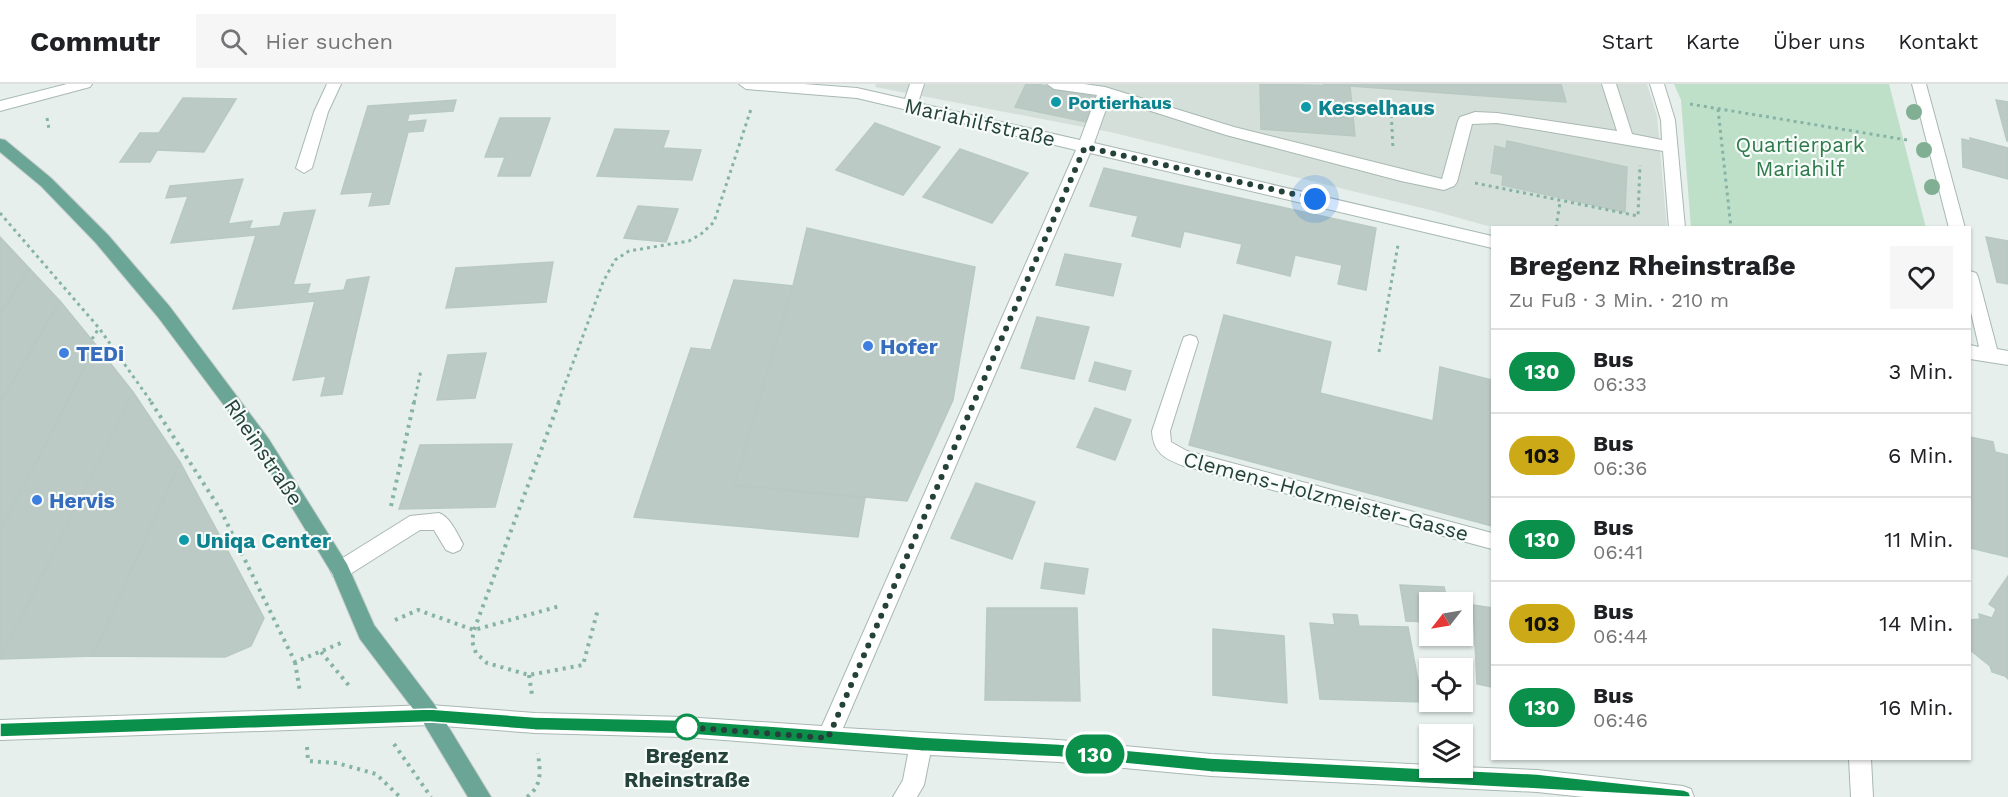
<!DOCTYPE html>
<html lang="de">
<head>
<meta charset="utf-8">
<style>
  body { margin:0; font-family:"Work Sans",sans-serif; background:#f6f6f6; color:#202124; height:100vh; display:flex; flex-direction:column; font-size:22px; white-space:nowrap }
  * { box-sizing:border-box; margin:0 }
  p { font-size:20px; color:#757577 }
  .icon { flex:none; width:33px; height:33px; fill:none; stroke:currentColor; stroke-width:2; stroke-linecap:round; stroke-linejoin:round }
  .map { position:relative; flex:1; overflow:hidden }
  .side { position:absolute; left:1491px; top:142px; width:480px; height:534px; display:flex; flex-direction:column; background:#fff; border-radius:0px; box-shadow:0 2px 4px #0004 }
  .side>* { flex:none }
  .badge { padding:0 12px; border-radius:20px; font-size:21px; line-height:39px }
  .needle { width:39px; rotate:239deg }
  .tools { position:absolute; left:1419px; top:508px; display:grid; gap:12px }
  .tools a { display:grid; place-items:center; width:54px; height:54px; border-radius:0px; background:#fff; box-shadow:0 2px 4px #0004; font-size:30px }
  .you { position:absolute; width:30px; height:30px; margin:-15px; border:4px solid #fff; border-radius:50%; background:#1a73e8; box-shadow:0 0 0 9px #1a73e833 }
  .map>.badge { position:absolute; translate:-50% -50%; box-shadow:0 0 0 3px #fff }
  .round { display:grid; place-items:center; flex:none; width:63px; height:63px; border-radius:0px; background:#f6f6f6 }
  .summary { display:flex; align-items:center; justify-content:space-between; height:102px; padding:0 18px }
  h1 { font-size:28px; font-weight:700; line-height:45px }
  ul { padding:0; list-style:none }
  li { display:flex; align-items:center; gap:18px; height:84px; padding:0 18px; border-top:2px solid #e0e0e0 }
  li div { flex:1 }
  li b { display:block; font-size:22px }
  li em { font-style:normal }
  li .badge { min-width:66px; font-weight:700; text-align:center }
  header { display:flex; align-items:center; gap:36px; box-sizing:border-box; height:84px; padding:0 30px; background:#fff; border-bottom:2px solid #e0e0e0 }
  header strong { font-size:28px }
  nav { display:flex; gap:33px; margin-inline-start:auto; font-size:21px }
  .search { width:420px; height:54px; background:#f6f6f6; display:flex; align-items:center; gap:15px; box-sizing:border-box; padding:0 21px; border-radius:0px; color:#757577; font-size:22px }
  .map>svg:first-child { display:block }
  .built { fill:#d4dfda }
  .green { fill:#bfe0c8 }
  .building { fill:#bbcac4; stroke:#b8c9c2; stroke-width:1.5 }
  .lines { fill:none; stroke-linecap:round; stroke-linejoin:round }
  .minor-casing { stroke:#a8b8b2; stroke-width:2 }
  .major-casing { stroke:#c2cac8; stroke-width:2 }
  .path-far1 { stroke:#86b3a5; stroke-width:3; stroke-dasharray:3 4; stroke-linecap:butt }
  .path { stroke:#86b3a5; stroke-width:4; stroke-dasharray:3 5; stroke-linecap:butt }
  .minor { fill:#fff; fill-rule:evenodd }
  .major { fill:#6aa596; fill-rule:evenodd }
  .tree { fill:#80af93 }
  .line { fill:#0b904b; stroke:#fff; stroke-width:1.5 }
  .walk { stroke:#24423a; stroke-width:6; stroke-dasharray:0 10.8 }
  .culture-dot { fill:#0f9aa8; stroke:#f7fbf9; stroke-width:2 }
  .shop-dot { fill:#3f7fe0; stroke:#f7fbf9; stroke-width:2 }
  .stop-dot { fill:#fff; stroke:#0b904b; stroke-width:3 }
  .labels { text-anchor:middle; dominant-baseline:central; stroke-width:4.5; stroke-linejoin:round; paint-order:stroke }
  .far-culture-label { font-size:18px; font-weight:bold; fill:#0d838f; stroke:#f7fbf9; text-anchor:start }
  .culture-label { font-size:21px; font-weight:bold; fill:#0d838f; stroke:#f7fbf9; text-anchor:start }
  .street-label { font-size:21px; fill:#24423a; stroke:#f7fbf9 }
  .park-label { font-size:21px; fill:#2d7a4b; stroke:#f7fbf9 }
  .shop-label { font-size:21px; font-weight:bold; fill:#366cbe; stroke:#f7fbf9; text-anchor:start }
  .stop-label { font-size:21px; font-weight:bold; fill:#24423a; stroke:#f7fbf9 }
</style>
</head>
<body>
<header>
<strong>Commutr</strong>
<div class="search"><svg class="icon" aria-label="search" viewBox="0 0 24 24"><circle cx="10" cy="10" r="6"/><path d="M15 15l6 6"/></svg>Hier suchen</div>
<nav><a>Start</a><a>Karte</a><a>Über uns</a><a>Kontakt</a></nav>
</header>
<div class="map">
<svg width="2008" height="713" viewBox="0 0 2008 713">
  <rect width="100%" height="100%" fill="#e6efeb"/>
  <path class="built" d="M876,0H1647L1657,32L1667,144H1495L1434,127L1110,48L875,3Z"/>
  <path class="green" d="M1674,0H1889L1926,144H1691L1681,16Z"/>
  <path class="building" d="M1026,0H1037L1097,13L1086,38L1015,23Z
    M1260,0L1350,2L1355,52L1261,45Z
    M1323,0H1561L1566,18Z
    M183,14L236,15L204,68L157,66L150,78H120L140,49H159Z
    M456,16L453,27L409,30L407,38L426,36L423,47L408,48L389,120L369,122L373,108L341,110L368,22Z
    M1996,16L2008,18V57H2007Z
    M500,34H550L530,92H498L505,73H485Z
    M875,39L940,63L903,111L836,86Z
    M615,45L669,47L663,64L701,66L692,96L597,92Z
    M1970,54L2008,64V95L1963,83L1962,55L1970,57Z
    M1507,57L1627,83L1625,128L1502,101L1503,91L1491,89L1495,62L1506,65Z
    M960,65L1028,89L992,139L923,113Z
    M1104,84L1376,144L1366,206L1338,200L1342,181L1295,171L1290,192L1237,179L1242,160L1184,147L1180,163L1132,152L1138,132L1090,122Z
    M243,95L228,140L252,137L249,145L280,142L284,129L315,126L293,201L310,200L307,210L344,206L347,196L369,193L342,310L321,312L326,292L293,296L315,217L233,225L256,151L171,159L188,112L166,114L170,102Z
    M638,122L678,125L666,158L624,154Z
    M807,144L975,183L953,316L907,417L734,401L793,202Z
    M0,153L29,184L0,231Z
    M1986,153L2008,157V200L1997,198Z
    M1065,170L1121,180L1113,212L1056,201Z
    M553,178L546,218L446,224L456,184Z
    M29,184L60,217L0,319V231Z
    M734,196L793,202L734,401L865,414L858,453L634,433L691,264L711,266Z
    M60,217L96,261L0,448V319Z
    M1224,231L1331,258L1320,309L1433,337L1440,283L1492,296V442L1189,361Z
    M1037,233L1089,243L1074,295L1021,284Z
    M96,261L133,308L0,575V448Z
    M486,269L475,314L437,316L448,271Z
    M1095,278L1131,287L1125,306L1089,297Z
    M133,308L180,378L93,572L0,575Z
    M1095,324L1131,336L1115,376L1077,363Z
    M1970,353L1993,358L1995,368L2008,371V473L1970,464Z
    M512,360L495,423L399,425L420,361Z
    M180,378L264,534L251,562L225,573L93,572Z
    M976,399L1035,418L1012,475L951,454Z
    M1045,479L1088,485L1084,510L1041,504Z
    M2008,492V595L2005,592L1992,588L1990,582L1970,566V536L1980,535L1979,530L1992,534L1996,525L1989,520Z
    M1400,501L1444,503L1448,519H1430V538L1406,537Z
    M1473,521L1492,524V603L1477,600Z
    M987,524H1077L1080,617L985,616Z
    M1333,530L1357,531L1359,542L1408,543L1422,618L1320,615L1310,539L1335,541Z
    M1213,545L1284,552L1287,619L1213,611Z"/>
  <g class="lines">
    <g class="minor-casing">
      <path id="minor" d="M67,0H92L90,3L0,27V17Z
        M327,0H341L328,28L312,84L304,89L296,84L314,28Z
        M739,0H804L857,4L905,15L910,0H924L918,19L1080,56L1097,11L1054,5L1047,0H1084L1105,3L1234,43L1442,95L1458,37L1460,33L1475,28L1497,29L1617,47L1602,0H1616L1632,50L1662,56L1661,36L1650,0H1664L1675,36L1685,144H1669L1663,67L1497,39L1472,40L1457,98L1454,102L1444,106L1401,97L1226,51L1110,14L1094,59L1492,152V164L1090,69L843,644L1059,656L1211,670L1430,681V684L1462,683L1537,686L1683,702L1691,705L1694,713H1584L1537,708L1211,692L1059,678L930,671L924,701L917,713H893L903,696L908,670L684,653L535,649L430,641L0,656V636L430,621L535,629L684,633L822,642L1076,66L857,14L746,5Z
        M1912,0H1926L1965,144H1949Z
        M1970,187L1976,189L1978,193L1997,265L2008,267V281L1970,275V261L1979,263L1970,224Z
        M1190,251L1196,253L1198,258L1170,347L1171,358L1187,367L1492,449V465L1184,382C1165,375 1153,369 1152,347L1182,258L1184,253Z
        M439,429C450,433 457,449 463,460L460,466L453,469L446,466L434,446H420L347,492L340,495L333,492L330,486L333,480L410,432Z
        M1849,675H1871L1873,713H1851Z"/>
    </g>
    <g class="major-casing">
      <path id="major" d="M0,55L5,56L51,94L108,151L170,223L268,354L347,480L374,541L437,624L491,713H468L423,638L360,555L333,491L256,364L158,233L96,159L41,102L0,68Z"/>
    </g>
    <path class="path-far1" d="M1690,20L1907,56
      M1391,24L1393,65
      M1718,25L1731,144
      M47,34L49,45
      M1475,99L1638,132L1640,81
      M0,129L99,244L152,319
      M1556,144L1560,118
      M92,255L99,244
      M1379,268L1398,161
      M414,319L421,286
      M558,319L603,198L615,176L629,167L689,157L701,150L714,138L751,25"/>
    <path class="path" d="M151,318L220,425L295,578L341,559
      M559,318L474,546L472,557L476,569L487,579L529,591L583,581L598,525
      M391,422L414,318
      M395,536L418,526L474,546L560,522
      M321,568L351,604
      M295,578L300,608
      M529,591L532,611
      M394,660L431,713
      M307,663L308,677L337,679L376,690L400,713
      M527,713C543,701 540,687 538,669"/>
    <use href="#minor" class="minor"/>
    <use href="#major" class="major"/>
  </g>
  <g class="tree">
    <circle cx="1914" cy="28" r="8"/>
    <circle cx="1924" cy="66" r="8"/>
    <circle cx="1932" cy="103" r="8"/>
  </g>
  <path class="line" d="M430,625L535,633L684,636L921,653L1059,660L1211,674L1537,690L1684,706L1689,708L1691,713H1684L1537,705L1211,688L1059,673L921,667L684,650L535,646L430,638L0,653V639Z"/>
  <g class="lines">
    <path class="walk" d="M687,643H684L828,654L1085,63L1315,115"/>
  </g>
  <g class="culture-dot">
    <circle cx="1056" cy="18" r="6"/>
    <circle cx="1306" cy="23" r="6"/>
    <circle cx="184" cy="456" r="6"/>
  </g>
  <g class="shop-dot">
    <circle cx="868" cy="262" r="6"/>
    <circle cx="64" cy="269" r="6"/>
    <circle cx="37" cy="416" r="6"/>
  </g>
  <circle class="stop-dot" cx="687" cy="643" r="12"/>
  <g class="labels">
    <g class="far-culture-label">
      <text x="1068" y="18">Portierhaus</text>
    </g>
    <g class="culture-label">
      <text x="1318" y="23">Kesselhaus</text>
      <text x="196" y="456">Uniqa Center</text>
    </g>
    <g class="street-label">
      <text transform="translate(980 38) rotate(13)">Mariahilfstraße</text>
      <text transform="translate(264 368) rotate(56)">Rheinstraße</text>
      <text transform="translate(1326 412) rotate(15)">Clemens-Holzmeister-Gasse</text>
    </g>
    <g class="park-label">
      <text x="1800" y="60">Quartierpark<tspan x="1800" dy="24">Mariahilf</tspan></text>
    </g>
    <g class="shop-label">
      <text x="880" y="262">Hofer</text>
      <text x="76" y="269">TEDi</text>
      <text x="49" y="416">Hervis</text>
    </g>
    <g class="stop-label">
      <text x="687" y="671">Bregenz<tspan x="687" dy="24">Rheinstraße</tspan></text>
    </g>
  </g>
</svg>
<div class="tools">
<a><svg class="needle" viewBox="-14 -14 28 28"><path d="M0-13l5 13h-10z" fill="#e53935"/><path d="M0 13l5-13h-10z" fill="#757577"/></svg></a>
<a><svg class="icon" aria-label="locate" viewBox="0 0 24 24"><circle cx="12" cy="12" r="6"/><path d="M12 2v4M12 18v4M2 12h4M18 12h4"/></svg></a>
<a><svg class="icon" aria-label="layers" viewBox="0 0 24 24"><path d="M12 4l9 5-9 5-9-5zM3 14l9 5 9-5"/></svg></a>
</div>
<div class="you" style="left:1315px;top:115px"></div>
<b class="badge" style="left:1095px;top:670px;background:#0b904b;color:#fff">130</b>
<section class="side">
<div class="summary"><div><h1>Bregenz Rheinstraße</h1><p>Zu Fuß · 3 Min. · 210 m</p></div><a class="round"><svg class="icon" aria-label="heart" viewBox="0 0 24 24"><path d="M12 20l-8-8c-3-5 5-10 8-4 3-6 11-1 8 4z"/></svg></a></div>
<ul>
<li><span class="badge" style="background:#0b904b;color:#fff">130</span><div><b>Bus</b><p>06:33</p></div><em>3 Min.</em></li>
<li><span class="badge" style="background:#cba917;color:#111">103</span><div><b>Bus</b><p>06:36</p></div><em>6 Min.</em></li>
<li><span class="badge" style="background:#0b904b;color:#fff">130</span><div><b>Bus</b><p>06:41</p></div><em>11 Min.</em></li>
<li><span class="badge" style="background:#cba917;color:#111">103</span><div><b>Bus</b><p>06:44</p></div><em>14 Min.</em></li>
<li><span class="badge" style="background:#0b904b;color:#fff">130</span><div><b>Bus</b><p>06:46</p></div><em>16 Min.</em></li>
</ul>
</section>
</div>
</body>
</html>
